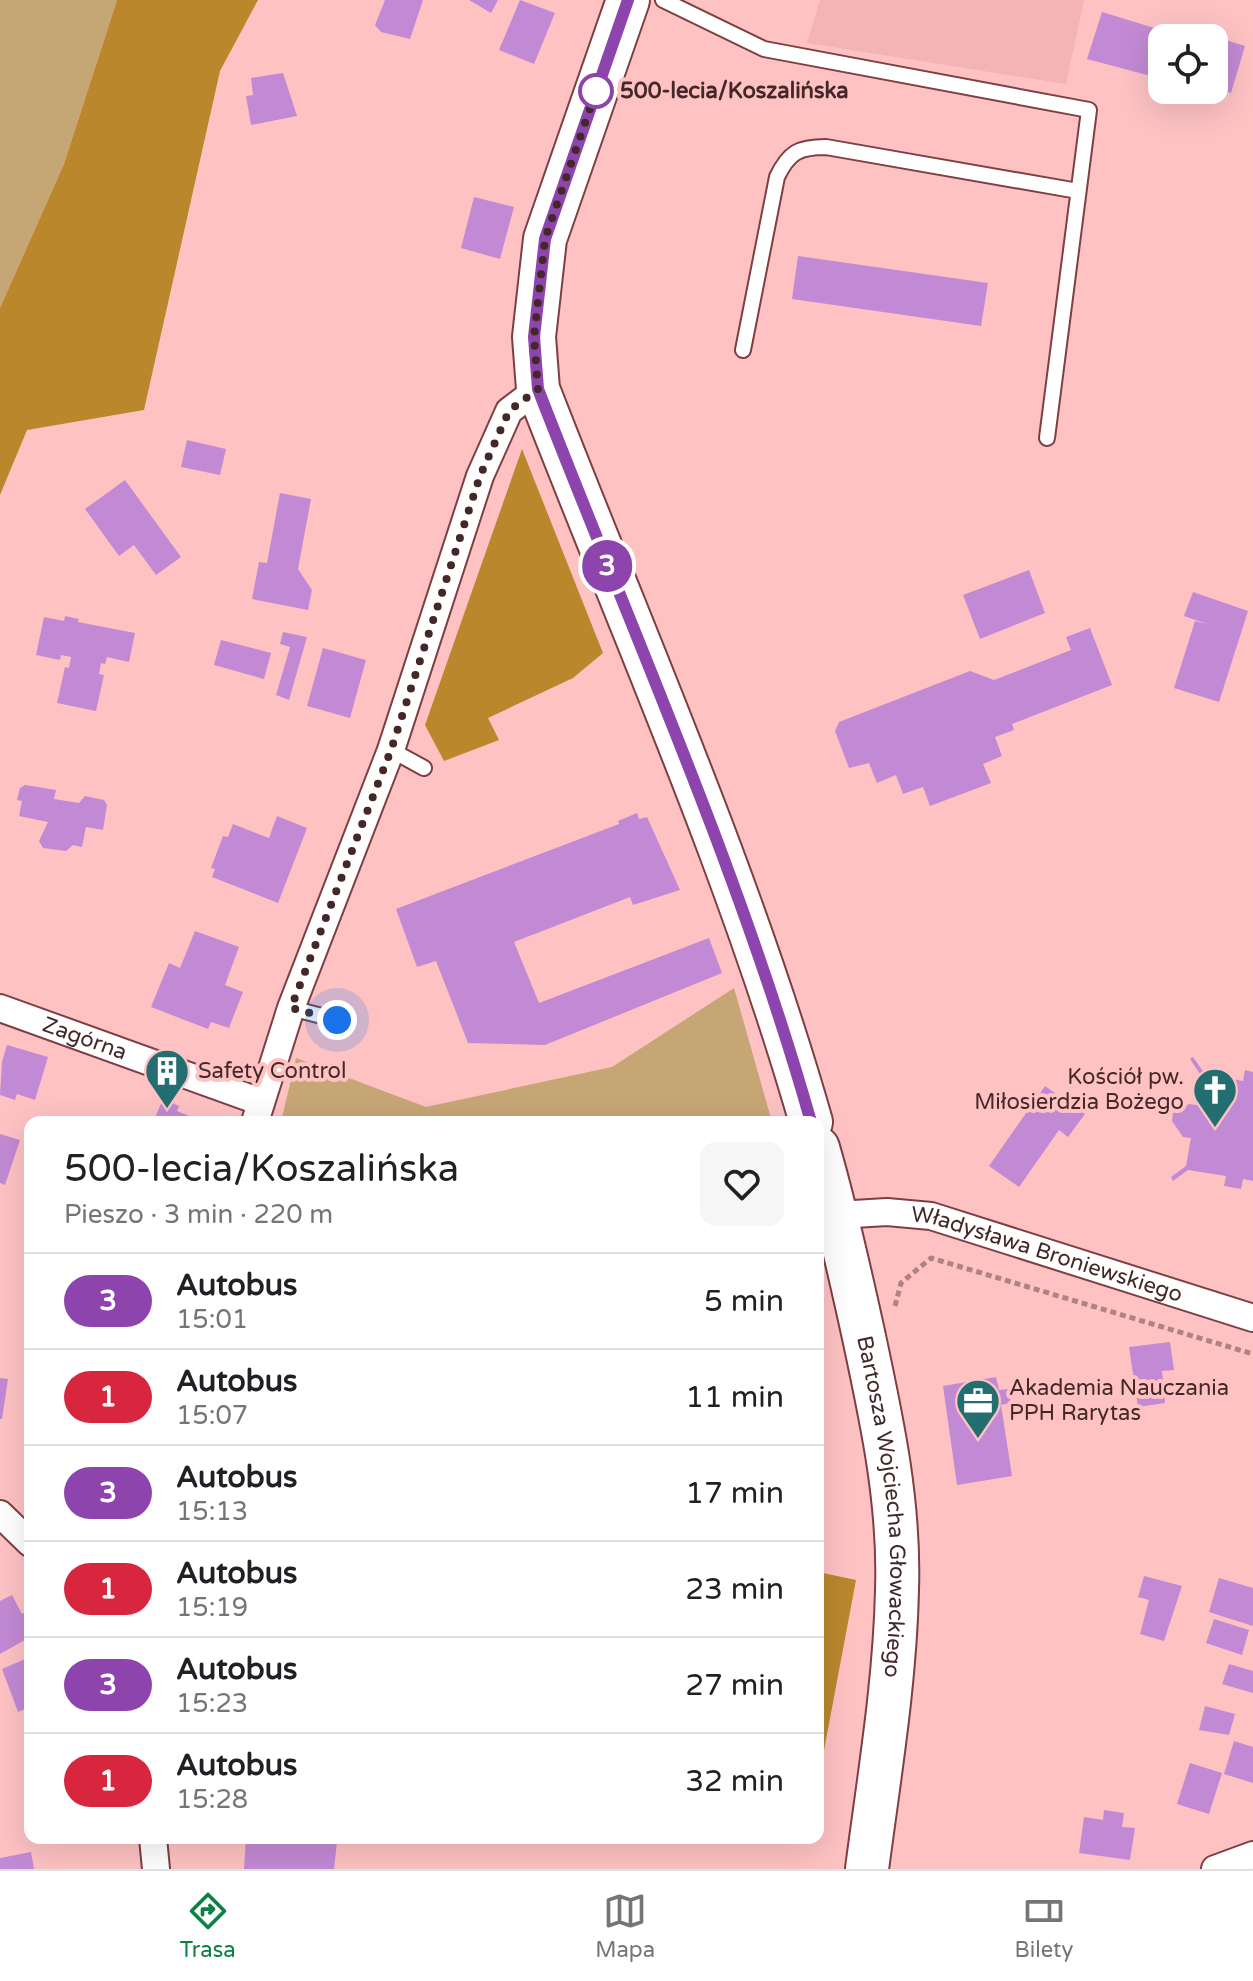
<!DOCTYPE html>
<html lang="pl">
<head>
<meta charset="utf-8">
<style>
  body { margin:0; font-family:"Varela Round",sans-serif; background:#f6f6f6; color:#202124; height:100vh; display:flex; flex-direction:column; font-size:30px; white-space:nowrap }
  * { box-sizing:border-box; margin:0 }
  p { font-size:26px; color:#757577 }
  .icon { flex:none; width:44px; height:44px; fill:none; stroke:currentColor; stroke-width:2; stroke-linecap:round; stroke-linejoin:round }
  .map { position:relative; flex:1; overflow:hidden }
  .drawer { position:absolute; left:24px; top:1116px; width:800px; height:728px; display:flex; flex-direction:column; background:#fff; border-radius:16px; box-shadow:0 8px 32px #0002 }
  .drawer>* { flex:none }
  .badge { padding:0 16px; border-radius:26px; font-size:28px; line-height:52px }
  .buttons { position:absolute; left:1148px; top:24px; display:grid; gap:16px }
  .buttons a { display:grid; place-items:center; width:80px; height:80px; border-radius:16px; background:#fff; box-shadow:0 8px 32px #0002; font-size:40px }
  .you { position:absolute; width:40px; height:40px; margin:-20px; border:6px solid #fff; border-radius:50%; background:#1a73e8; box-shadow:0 0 0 12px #1a73e833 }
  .map>.badge { position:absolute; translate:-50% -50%; box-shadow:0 0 0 4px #fff }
  .round { display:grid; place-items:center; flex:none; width:84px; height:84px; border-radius:16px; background:#f6f6f6 }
  .head { display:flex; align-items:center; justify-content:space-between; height:136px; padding:0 40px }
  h1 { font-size:38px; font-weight:600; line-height:60px }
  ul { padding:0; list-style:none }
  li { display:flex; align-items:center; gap:24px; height:96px; padding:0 40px; border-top:2px solid #e0e0e0 }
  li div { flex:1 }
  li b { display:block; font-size:30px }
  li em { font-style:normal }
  li .badge { min-width:88px; font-weight:700; text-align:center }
  .dock { display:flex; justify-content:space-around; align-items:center; height:112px; border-top:2px solid #e0e0e0; background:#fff; font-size:22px; color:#757577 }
  .dock a { display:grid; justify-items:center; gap:4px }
  .dock .current { color:#0b8043 }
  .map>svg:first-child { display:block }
  .built { fill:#f4b3b5 }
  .green { fill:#c7a676 }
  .forest { fill:#ba872d }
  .building { fill:#c28ad4 }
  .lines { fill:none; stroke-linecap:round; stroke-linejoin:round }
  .lane-casing { stroke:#7d3f43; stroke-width:18 }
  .street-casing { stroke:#7d3f43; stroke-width:30 }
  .primary-casing { stroke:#7d3f43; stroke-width:46 }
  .path { stroke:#b08283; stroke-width:5; stroke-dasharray:6 4; stroke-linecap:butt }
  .lane { stroke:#fff; stroke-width:14 }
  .street { stroke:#fff; stroke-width:26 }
  .primary { stroke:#fff; stroke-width:42 }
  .line-casing { stroke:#fff; stroke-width:18 }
  .line { stroke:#8e44ad; stroke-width:12 }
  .walk { stroke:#442829; stroke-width:8; stroke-dasharray:0 14.4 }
  .stop-dot { fill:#fff; stroke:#8e44ad; stroke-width:4 }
  .labels { text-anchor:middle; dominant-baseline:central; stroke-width:8; stroke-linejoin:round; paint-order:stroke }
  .stop-label { font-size:22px; font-weight:bold; fill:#442829; stroke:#fec2c3; text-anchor:start }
  .street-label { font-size:22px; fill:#442829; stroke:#fec2c3 }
  .poi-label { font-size:22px; fill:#442829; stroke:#fec2c3; text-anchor:start }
</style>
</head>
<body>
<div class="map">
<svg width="1253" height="1869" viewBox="0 0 1253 1869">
  <rect width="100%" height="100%" fill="#fec2c3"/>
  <path class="built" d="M820,0H1084L1066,84L807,43Z"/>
  <path class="green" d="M0,0H117L64,164L0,308Z
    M734,988L772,1122H281L296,1058L426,1107L612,1067Z"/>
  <path class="forest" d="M117,0H258L220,71L144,410L27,430L0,495V308L64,164Z
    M522,449L603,653L573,678L488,718L499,740L444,761L425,725Z
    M818,1572L856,1580L818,1782Z"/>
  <path class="building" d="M385,0H423L410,39L381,32L375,25Z
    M469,0H498L491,13Z
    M520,0L555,13L534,64L499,50Z
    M1102,12L1184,37L1162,38V79L1087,59Z
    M1190,29L1245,46L1231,93L1214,88V38H1187Z
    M283,73L297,116L251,125L246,96L253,95L251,78Z
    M474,197L514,207L500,259L461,248Z
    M798,256L988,283L981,326L792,299Z
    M187,440L226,449L220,475L181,467Z
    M125,480L181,557L156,575L134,545L119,556L85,509Z
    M280,493L311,499L298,569L312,590L308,610L252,599L259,562L267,563Z
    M1029,570L1045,613L980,639L963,595Z
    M1193,592L1248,611L1219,702L1174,688L1195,621L1207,624L1184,616Z
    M65,616L79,619L78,622L135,633L129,662L107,657L105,664L101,663L99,674L104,675L96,711L57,703L65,667L69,668L71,657L61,655L60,660L36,655L44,617L64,621Z
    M1090,628L1112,685L1012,724L1014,730L995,737L1002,756L983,764L991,783L930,806L923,787L903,794L896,775L877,783L869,763L849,768L835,731L839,722L970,671L994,680L1071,650L1066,637Z
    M283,632L307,637L289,700L276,695L290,647L280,644Z
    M221,640L271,653L264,679L214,665Z
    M323,648L366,660L350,718L307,706Z
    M25,785L56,790L54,799L79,803L85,796L104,800L107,805L103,830L86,827L82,847L73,845L66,851L43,848L39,841L48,822L19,816L22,801L17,800L20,788Z
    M637,813L639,819L647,817L680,890L633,905L630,897L514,942L539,1003L709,938L722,973L545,1045L468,1043L436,961L417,967L396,909L619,824L618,821Z
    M277,816L307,828L278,903L212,877L215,869L211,868L223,836L228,837L233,824L269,838Z
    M195,931L239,947L225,985L243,992L229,1028L211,1022L208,1029L151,1007L169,963L180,968Z
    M7,1045L48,1057L35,1100L17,1094L15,1100L0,1095L2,1062Z
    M1193,1057L1205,1074L1243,1081L1245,1070L1253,1072V1181L1243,1179L1241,1189L1224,1186L1226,1176L1188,1170L1173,1181L1171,1177L1186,1166L1191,1138L1183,1137L1172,1121L1173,1113L1189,1104L1197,1105L1202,1077L1190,1059Z
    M1045,1086L1085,1114L1068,1137L1059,1130L1019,1187L989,1166Z
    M163,1099L179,1106L177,1111L204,1122H153Z
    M0,1134L20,1140L5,1185L0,1183Z
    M1170,1342L1174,1370L1162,1371L1165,1403L1138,1407L1129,1347Z
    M996,1377L999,1390L1009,1389L1011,1403L1001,1405L1012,1476L957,1485L943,1386Z
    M0,1378L8,1379L2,1419H0Z
    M1144,1576L1182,1586L1164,1641L1140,1634L1149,1600L1138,1597Z
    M1219,1578L1253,1588V1626L1209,1612Z
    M12,1595L22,1614L28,1610L30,1614V1637L0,1654V1601Z
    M1214,1619L1249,1630L1242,1655L1206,1643Z
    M30,1657V1707L18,1712L2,1669Z
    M1229,1664L1253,1671V1693L1222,1684Z
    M1205,1706L1235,1714L1229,1735L1199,1730Z
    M1234,1741L1253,1747V1783L1224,1774Z
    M1190,1763L1222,1773L1209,1814L1177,1804Z
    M1104,1810L1124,1813L1122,1827L1135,1828L1130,1860L1079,1853L1084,1817L1103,1820Z
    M246,1838L337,1842L334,1869H244Z
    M31,1852L34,1869H0V1858Z"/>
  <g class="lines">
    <g class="lane-casing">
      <path id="lane" d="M663,0L764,49L1089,110L1047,438
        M743,350L777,177C789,152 799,147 826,147L1078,191
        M391,750L424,768
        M291,1008L337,1020"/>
    </g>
    <g class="street-casing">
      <g id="street">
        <path id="s1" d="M0,1008L261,1102"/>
        <path d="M255,1122L291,1008L391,750L480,476L509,411L538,389"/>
        <path id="s2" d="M837,1215L887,1212L931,1216L1253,1318"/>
        <path d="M0,1514L30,1543"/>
        <path d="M153,1838L156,1869"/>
        <path d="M1215,1869L1253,1855"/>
      </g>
    </g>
    <g class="primary-casing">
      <g id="primary">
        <path d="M628,0L545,239L534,337L538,389C632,632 739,871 811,1122"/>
        <path id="s3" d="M818,1148C836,1210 850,1273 864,1337C882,1421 900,1504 897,1590C895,1683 879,1777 867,1869"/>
      </g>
    </g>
    <path class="path" d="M895,1306L901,1283L931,1258L1253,1354"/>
    <use href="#lane" class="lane"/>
    <use href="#street" class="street"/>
    <use href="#primary" class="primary"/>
  </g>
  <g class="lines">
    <g class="line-casing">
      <path id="line" d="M628,0L545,239L534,337L538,389C632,632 740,871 811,1122"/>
    </g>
    <use href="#line" class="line"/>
    <path class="walk" d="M337,1020L291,1008L391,750L480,476L509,411L538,389L534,337L545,239L596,91"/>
  </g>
  <defs>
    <g id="building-pin" transform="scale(2.3)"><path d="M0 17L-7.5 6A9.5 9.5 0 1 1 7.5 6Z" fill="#236e70" stroke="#fec2c3"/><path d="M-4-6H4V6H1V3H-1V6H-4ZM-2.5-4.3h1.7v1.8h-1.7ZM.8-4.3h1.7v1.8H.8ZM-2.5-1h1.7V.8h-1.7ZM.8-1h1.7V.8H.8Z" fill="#fff"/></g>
    <g id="church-pin" transform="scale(2.3)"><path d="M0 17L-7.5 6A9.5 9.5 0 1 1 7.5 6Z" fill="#236e70" stroke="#fec2c3"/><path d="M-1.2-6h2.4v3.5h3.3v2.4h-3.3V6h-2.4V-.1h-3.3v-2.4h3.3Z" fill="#fff"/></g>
    <g id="office-pin" transform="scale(2.3)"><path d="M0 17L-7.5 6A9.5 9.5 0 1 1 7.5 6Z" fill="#236e70" stroke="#fec2c3"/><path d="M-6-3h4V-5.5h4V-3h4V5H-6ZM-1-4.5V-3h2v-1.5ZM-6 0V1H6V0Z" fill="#fff"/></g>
  </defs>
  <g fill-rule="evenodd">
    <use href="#building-pin" x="167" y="1071"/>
    <use href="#church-pin" x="1215" y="1090"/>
    <use href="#office-pin" x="978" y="1401"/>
  </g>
  <circle class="stop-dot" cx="596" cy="91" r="16"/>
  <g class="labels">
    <g class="stop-label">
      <text x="620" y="91">500-lecia/Koszalińska</text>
    </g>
    <g class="street-label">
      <text stroke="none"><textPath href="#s1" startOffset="90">Zagórna</textPath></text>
      <text stroke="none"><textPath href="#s2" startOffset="216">Władysława Broniewskiego</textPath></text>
      <text stroke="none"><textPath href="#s3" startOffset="366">Bartosza Wojciecha Głowackiego</textPath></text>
    </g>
    <g class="poi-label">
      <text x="198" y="1071">Safety Control</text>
      <text x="1184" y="1077" text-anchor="end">Kościół pw.<tspan x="1184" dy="25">Miłosierdzia Bożego</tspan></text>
      <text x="1009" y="1388">Akademia Nauczania<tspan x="1009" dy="25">PPH Rarytas</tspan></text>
    </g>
  </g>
</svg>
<div class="buttons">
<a><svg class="icon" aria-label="locate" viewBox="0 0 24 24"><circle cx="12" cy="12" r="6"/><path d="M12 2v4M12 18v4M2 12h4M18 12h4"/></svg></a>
</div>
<div class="you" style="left:337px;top:1020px"></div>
<b class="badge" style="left:607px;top:566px;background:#8e44ad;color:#fff">3</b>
<section class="drawer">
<div class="head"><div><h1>500-lecia/Koszalińska</h1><p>Pieszo · 3 min · 220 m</p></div><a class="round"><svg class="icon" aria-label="heart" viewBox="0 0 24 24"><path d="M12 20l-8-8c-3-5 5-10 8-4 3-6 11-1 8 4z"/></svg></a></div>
<ul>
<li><span class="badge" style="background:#8e44ad;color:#fff">3</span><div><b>Autobus</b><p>15:01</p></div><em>5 min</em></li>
<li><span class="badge" style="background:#d7263d;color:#fff">1</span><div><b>Autobus</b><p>15:07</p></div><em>11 min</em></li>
<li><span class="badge" style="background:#8e44ad;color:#fff">3</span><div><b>Autobus</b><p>15:13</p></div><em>17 min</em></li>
<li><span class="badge" style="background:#d7263d;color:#fff">1</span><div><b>Autobus</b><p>15:19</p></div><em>23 min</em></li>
<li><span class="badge" style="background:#8e44ad;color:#fff">3</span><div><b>Autobus</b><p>15:23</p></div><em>27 min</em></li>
<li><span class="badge" style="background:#d7263d;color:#fff">1</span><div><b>Autobus</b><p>15:28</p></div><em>32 min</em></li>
</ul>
</section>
</div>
<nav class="dock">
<a class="current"><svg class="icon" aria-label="directions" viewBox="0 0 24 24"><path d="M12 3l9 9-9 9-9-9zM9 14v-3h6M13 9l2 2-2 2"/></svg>Trasa</a>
<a><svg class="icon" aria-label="map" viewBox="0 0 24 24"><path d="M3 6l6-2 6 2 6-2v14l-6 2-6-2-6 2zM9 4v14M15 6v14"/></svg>Mapa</a>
<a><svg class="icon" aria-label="tickets" viewBox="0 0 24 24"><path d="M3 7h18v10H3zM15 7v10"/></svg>Bilety</a>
</nav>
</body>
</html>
